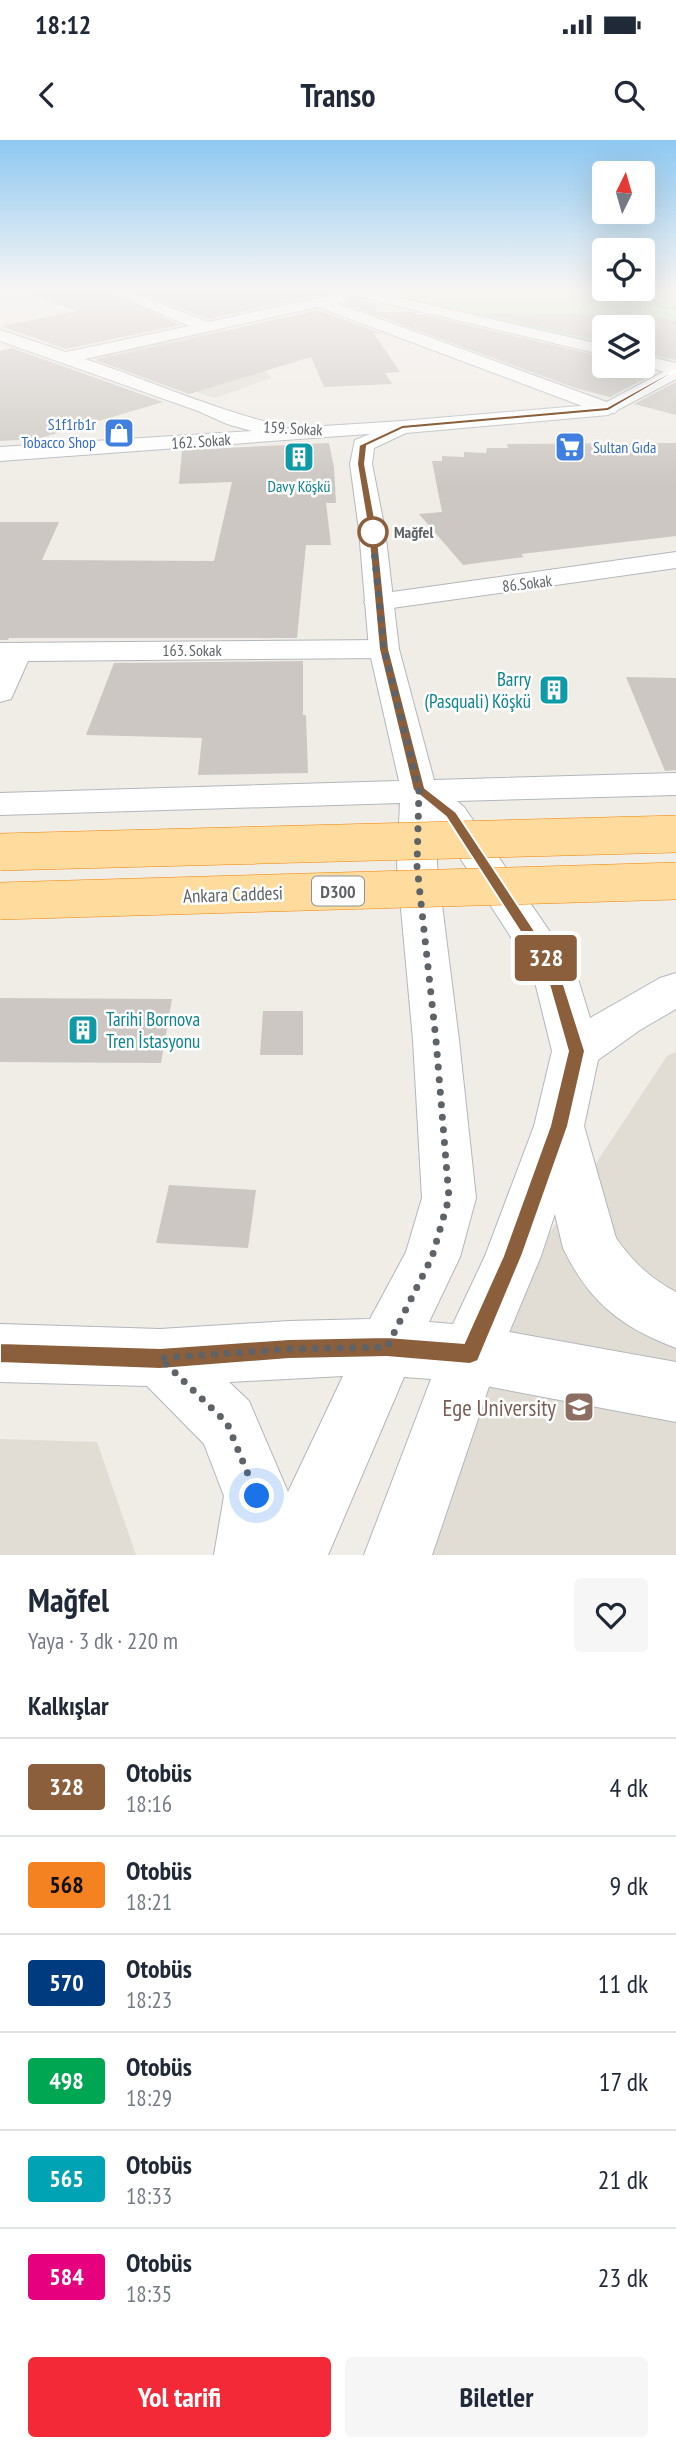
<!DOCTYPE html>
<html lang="tr">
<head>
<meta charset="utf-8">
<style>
  body { margin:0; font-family:"PT Sans Narrow",sans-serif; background:#f6f6f7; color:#1f2937; height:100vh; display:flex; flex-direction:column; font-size:26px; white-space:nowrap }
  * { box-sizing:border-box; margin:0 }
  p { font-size:23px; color:#747a83 }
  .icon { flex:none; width:38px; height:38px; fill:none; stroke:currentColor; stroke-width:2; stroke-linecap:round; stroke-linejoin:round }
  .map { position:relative; height:1415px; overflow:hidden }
  .panel { display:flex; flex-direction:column; background:#fff; flex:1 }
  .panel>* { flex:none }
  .badge { padding:0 14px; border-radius:5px; font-size:24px; line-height:46px }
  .needle { width:46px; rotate:5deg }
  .tools { position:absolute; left:592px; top:21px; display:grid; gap:14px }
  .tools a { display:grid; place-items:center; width:63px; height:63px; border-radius:7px; background:#fff; box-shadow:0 7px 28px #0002; font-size:35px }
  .you { position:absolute; width:35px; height:35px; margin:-18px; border:5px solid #fff; border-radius:50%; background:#1a73e8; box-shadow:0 0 0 10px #1a73e833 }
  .map>.badge { position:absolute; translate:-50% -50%; box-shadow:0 0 0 4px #fff }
  h2 { padding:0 28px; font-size:26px; line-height:63px }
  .round { display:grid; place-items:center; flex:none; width:74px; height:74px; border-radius:7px; background:#f6f6f7 }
  .head { display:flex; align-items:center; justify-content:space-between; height:119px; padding:0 28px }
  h1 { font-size:33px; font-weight:700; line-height:52px }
  .primary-button { display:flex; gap:14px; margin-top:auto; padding:14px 28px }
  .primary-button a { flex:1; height:80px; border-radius:7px; background:#f42937; color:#fff; font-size:28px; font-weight:700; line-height:80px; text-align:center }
  .primary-button a+a { background:#f6f6f7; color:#1f2937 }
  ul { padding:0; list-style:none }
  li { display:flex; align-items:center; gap:21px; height:98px; padding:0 28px; border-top:2px solid #e0e1e3 }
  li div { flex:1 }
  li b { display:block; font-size:26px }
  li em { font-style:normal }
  li .badge { min-width:77px; font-weight:700; text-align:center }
  .status { display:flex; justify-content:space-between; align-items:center; height:49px; padding:0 35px; background:#fff; direction:ltr }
  .status svg { height:19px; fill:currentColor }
  header { display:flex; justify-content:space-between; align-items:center; height:91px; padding:0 28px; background:#fff; font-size:32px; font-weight:700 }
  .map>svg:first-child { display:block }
  .education { fill:#e1dcd4 }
  .green { fill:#c7e9c1 }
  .building { fill:#ccc7c2 }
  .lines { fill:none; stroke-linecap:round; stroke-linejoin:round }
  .minor-casing { stroke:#b3b7bb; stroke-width:2 }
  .secondary-casing { stroke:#b2b7bb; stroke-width:2 }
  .path { stroke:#a3dca9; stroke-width:2; stroke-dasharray:3.5 2; stroke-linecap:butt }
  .minor { fill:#fff; fill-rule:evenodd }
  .secondary { fill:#fff; fill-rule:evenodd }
  .trunk-bridge-casing { stroke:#f68400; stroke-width:38; stroke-linecap:butt }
  .trunk-bridge { stroke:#ffdb9d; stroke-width:37 }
  .line { fill:#8b5e3c; stroke:#fff; stroke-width:2 }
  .walk { stroke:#5d6367; stroke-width:7; stroke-dasharray:0 12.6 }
  .stop-dot { fill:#fff; stroke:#8b5e3c; stroke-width:3.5 }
  .labels { text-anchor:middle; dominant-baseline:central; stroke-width:5; stroke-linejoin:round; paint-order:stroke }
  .far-shop-label { font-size:16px; fill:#366cbe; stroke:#fff; text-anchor:end }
  .far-street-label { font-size:16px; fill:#5d6367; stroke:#fff }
  .far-culture-label { font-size:16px; fill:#0d838f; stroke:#fff }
  .far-stop-label { font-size:16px; font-weight:bold; fill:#5d6367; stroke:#fff; text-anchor:start }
  .shield { fill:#fff; stroke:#8e9295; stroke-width:2 }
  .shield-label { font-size:18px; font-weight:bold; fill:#5d6367 }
  .culture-label { font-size:19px; fill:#0d838f; stroke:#fff; text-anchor:end }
  .street-label { font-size:19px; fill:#5d6367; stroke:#fff }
  .near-education-label { font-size:23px; fill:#785e54; stroke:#fff; text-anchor:end }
</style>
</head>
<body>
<div class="status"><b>18:12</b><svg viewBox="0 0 49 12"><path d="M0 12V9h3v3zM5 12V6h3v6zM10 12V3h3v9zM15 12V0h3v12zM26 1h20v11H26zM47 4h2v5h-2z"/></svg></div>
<header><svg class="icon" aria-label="back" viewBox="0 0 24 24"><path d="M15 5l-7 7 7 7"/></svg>Transo<svg class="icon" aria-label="search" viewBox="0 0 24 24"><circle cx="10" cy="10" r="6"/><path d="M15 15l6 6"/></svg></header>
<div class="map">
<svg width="676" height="1415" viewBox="0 0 676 1415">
  <rect width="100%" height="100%" fill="#f0ece6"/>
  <path class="education" d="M220,189L248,210L271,238L215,258L93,218Z
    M676,912V1415H432L532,1120L667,916Z
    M0,1299L97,1302L136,1415H0Z"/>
  <path class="green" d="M370,149H676V215L665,221L642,216V187H604V206Z"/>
  <path class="building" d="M27,149H101L180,185L66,209L1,186L77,171L26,152Z
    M129,149H334L335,152L208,179Z
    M353,158L375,163L376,172H412L604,217V226H639L656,233L610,257L575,248L345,164Z
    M318,170L388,196L373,192L400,232L385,233L392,244L324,247L311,217L189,254L95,220Z
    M477,173L641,175L676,181V220L642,213V187H604V202Z
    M12,208L163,262L37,299L0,301V211Z
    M676,242V275L634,264Z
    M329,303L334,327L336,363H326L331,405H306L297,498H9L8,500H0V382H59L42,420L214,421L232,342L179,344L182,310Z
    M676,303V396L521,414L524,417L463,425L419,374L442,372L432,321H442V316L464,317V312L486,313L487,308H508L507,304Z
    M303,521V575H306L308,633L198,635L202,598L86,595L114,523Z
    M626,537L676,538V630L665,631Z
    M0,858L172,859L161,923L0,922Z
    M263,871H303V915H260Z
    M169,1045L256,1050L248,1108L156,1103Z"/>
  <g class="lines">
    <g class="minor-casing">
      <path id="minor" d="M103,149H123L208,182L341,153L336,149H361L604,205V215L351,155L349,160L336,163L615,265L618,269L615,273H601L318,167L85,219C147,240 211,268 274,284L277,289L402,281L409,283L412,287L409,291L0,321V307L252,291L227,284L198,271L0,201V190L66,212L189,186Z
        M642,215L676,223V235L642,226Z
        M676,412V428L378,470L368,468L364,462L368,456L378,454Z
        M384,500L395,503L399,509L395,515L384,518L28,521L11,559L0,562V503Z
        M559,966L577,972L584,986L616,1098C631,1120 652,1140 676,1152V1208C621,1187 589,1162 563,1108L534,986L541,972Z
        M470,1185L676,1222V1282L470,1243L449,1234L440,1214L449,1194Z"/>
    </g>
    <g class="secondary-casing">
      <path id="secondary" d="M676,225V239L608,275L406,293L374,308L372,324L385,390L399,509L434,640L676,633V655L457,661L464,667L568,818L575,829L590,878L660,838L676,833V869L640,890L598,920L584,986L541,1116L500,1214L432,1415H364L431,1239L404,1237L328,1415H214L224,1356L204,1304L147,1246L0,1242V1184L160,1189L289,1181L370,1179L406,1112L422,1058L413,900L397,725L400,663L0,675V653L399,641L369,509L359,390L350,324L355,300L402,281L603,264ZM437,682L532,830L552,911L534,986L485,1116L453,1184L429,1182L460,1117L476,1058L459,900L437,725ZM343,1236L288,1352L249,1261L229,1242Z"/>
    </g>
    <path class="path" d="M552,149L676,169"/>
    <use href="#minor" class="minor"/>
    <use href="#secondary" class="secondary"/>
    <g class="trunk-bridge-casing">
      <path id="trunk-bridge" d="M0,712L676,694
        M0,761L676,741"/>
    </g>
    <use href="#trunk-bridge" class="trunk-bridge"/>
  </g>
  <linearGradient id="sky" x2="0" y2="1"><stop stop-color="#8ec8f1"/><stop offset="0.43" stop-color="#f8f6f4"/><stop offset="1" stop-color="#f8f6f4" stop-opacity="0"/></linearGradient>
  <rect width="676" height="347" fill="url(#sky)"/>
  <path class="line" d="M674,230L676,231L608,271L403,289L367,306L365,324L377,390L389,509L425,648L456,672L558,826L585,911L568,986L522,1116L478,1221L470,1224L387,1217L289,1219L160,1229L0,1223V1203L160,1208L289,1199L387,1197L464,1203L503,1116L550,986L568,911L545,830L446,677L413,650L379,509L368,390L357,324L359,305L402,285L607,267Z"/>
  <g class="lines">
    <path class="walk" d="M257,1356L227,1283L160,1218L289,1209L387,1207L432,1117L449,1058L436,900L417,726L419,650L384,509L372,390L373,392"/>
  </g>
  <defs>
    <g id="shop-square" transform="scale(1.575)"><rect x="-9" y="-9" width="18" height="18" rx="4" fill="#3f7fe0" stroke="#fff"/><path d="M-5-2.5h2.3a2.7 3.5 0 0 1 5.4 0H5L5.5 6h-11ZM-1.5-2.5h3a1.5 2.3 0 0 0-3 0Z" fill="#fff"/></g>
    <g id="supermarket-square" transform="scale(1.575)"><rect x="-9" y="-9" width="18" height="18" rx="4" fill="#3f7fe0" stroke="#fff"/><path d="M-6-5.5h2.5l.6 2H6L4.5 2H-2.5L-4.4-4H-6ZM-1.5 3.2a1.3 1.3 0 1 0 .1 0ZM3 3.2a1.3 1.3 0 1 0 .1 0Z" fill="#fff"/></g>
    <g id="building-square" transform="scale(1.575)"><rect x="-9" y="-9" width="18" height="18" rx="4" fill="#0f9aa8" stroke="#fff"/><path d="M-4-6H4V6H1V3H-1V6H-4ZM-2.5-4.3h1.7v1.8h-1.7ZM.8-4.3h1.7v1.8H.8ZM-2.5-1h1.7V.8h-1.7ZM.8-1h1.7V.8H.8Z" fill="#fff"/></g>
    <g id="university-square" transform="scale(1.575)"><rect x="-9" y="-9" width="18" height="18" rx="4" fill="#8d6e63" stroke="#fff"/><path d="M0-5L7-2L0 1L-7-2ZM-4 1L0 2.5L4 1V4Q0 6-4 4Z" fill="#fff"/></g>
  </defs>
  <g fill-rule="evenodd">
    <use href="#shop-square" x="119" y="293"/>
    <use href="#supermarket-square" x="570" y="307"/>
    <use href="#building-square" x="299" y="317"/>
    <use href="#building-square" x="554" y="550"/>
    <use href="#building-square" x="83" y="890"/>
    <use href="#university-square" x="579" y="1267"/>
  </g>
  <circle class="stop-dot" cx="373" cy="392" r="14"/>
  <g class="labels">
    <g class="far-shop-label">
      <text x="96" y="284">S1f1rb1r<tspan x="96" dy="18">Tobacco Shop</tspan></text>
      <text x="593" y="307" text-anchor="start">Sultan Gıda</text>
    </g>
    <g class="far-street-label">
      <text transform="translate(293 288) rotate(3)">159. Sokak</text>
      <text transform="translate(201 301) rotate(-4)">162. Sokak</text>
      <text transform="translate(527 443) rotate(-7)">86.Sokak</text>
      <text x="192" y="510">163. Sokak</text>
    </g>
    <g class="far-culture-label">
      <text x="299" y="346">Davy Köşkü</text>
    </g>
    <g class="far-stop-label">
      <text x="394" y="392">Mağfel</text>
    </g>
    <rect class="shield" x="312" y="736.5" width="52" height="29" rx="5"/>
    <g class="shield-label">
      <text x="338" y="751">D300</text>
    </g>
    <g class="culture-label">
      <text x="531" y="539">Barry<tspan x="531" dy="22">(Pasquali) Köşkü</tspan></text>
      <text x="106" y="879" text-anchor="start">Tarihi Bornova<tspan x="106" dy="22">Tren İstasyonu</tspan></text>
    </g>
    <g class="street-label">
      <text transform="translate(233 754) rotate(-2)">Ankara Caddesi</text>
    </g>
    <g class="near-education-label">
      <text x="556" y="1267">Ege University</text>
    </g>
  </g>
</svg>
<div class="tools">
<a><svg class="needle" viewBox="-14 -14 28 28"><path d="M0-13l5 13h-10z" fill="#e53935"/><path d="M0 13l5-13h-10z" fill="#747a83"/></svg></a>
<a><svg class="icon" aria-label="locate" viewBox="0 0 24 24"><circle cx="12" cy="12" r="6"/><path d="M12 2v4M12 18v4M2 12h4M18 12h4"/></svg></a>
<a><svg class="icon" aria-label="layers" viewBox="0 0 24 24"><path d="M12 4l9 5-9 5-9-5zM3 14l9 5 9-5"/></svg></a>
</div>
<div class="you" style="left:257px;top:1356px"></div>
<b class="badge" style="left:546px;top:818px;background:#8b5e3c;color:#fff">328</b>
</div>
<section class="panel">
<div class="head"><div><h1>Mağfel</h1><p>Yaya · 3 dk · 220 m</p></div><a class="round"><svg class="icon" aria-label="heart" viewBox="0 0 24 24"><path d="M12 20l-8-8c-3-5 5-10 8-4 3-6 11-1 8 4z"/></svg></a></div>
<h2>Kalkışlar</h2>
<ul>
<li><span class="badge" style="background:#8b5e3c;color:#fff">328</span><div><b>Otobüs</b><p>18:16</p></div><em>4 dk</em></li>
<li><span class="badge" style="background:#f58220;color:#111">568</span><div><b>Otobüs</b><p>18:21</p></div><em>9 dk</em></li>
<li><span class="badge" style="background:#003b80;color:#fff">570</span><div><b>Otobüs</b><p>18:23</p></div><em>11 dk</em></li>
<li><span class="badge" style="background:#00a651;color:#fff">498</span><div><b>Otobüs</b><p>18:29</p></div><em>17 dk</em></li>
<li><span class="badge" style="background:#00a3b4;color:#fff">565</span><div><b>Otobüs</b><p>18:33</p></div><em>21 dk</em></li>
<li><span class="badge" style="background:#e6007e;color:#fff">584</span><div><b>Otobüs</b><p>18:35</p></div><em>23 dk</em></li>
</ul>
<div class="primary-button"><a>Yol tarifi</a><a>Biletler</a></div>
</section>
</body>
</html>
